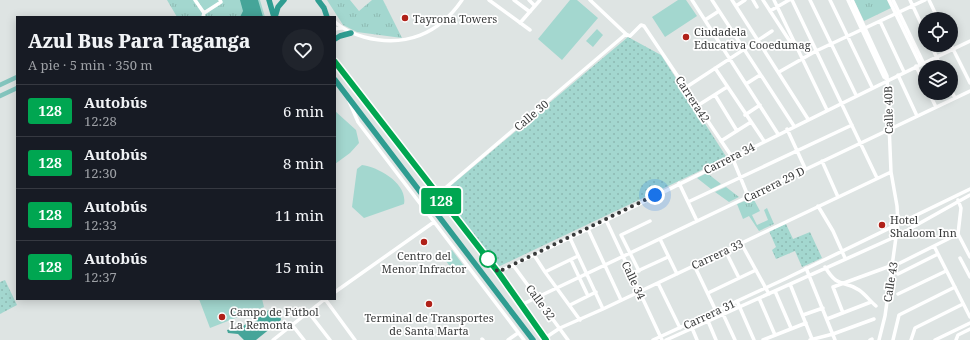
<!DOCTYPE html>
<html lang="es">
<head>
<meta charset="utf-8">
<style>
  body { margin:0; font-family:"Noto Serif",serif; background:#20242c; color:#f1f3f6; height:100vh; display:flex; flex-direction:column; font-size:15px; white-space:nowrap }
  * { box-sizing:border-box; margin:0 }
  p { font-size:13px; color:#9ea1a6 }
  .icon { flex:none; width:22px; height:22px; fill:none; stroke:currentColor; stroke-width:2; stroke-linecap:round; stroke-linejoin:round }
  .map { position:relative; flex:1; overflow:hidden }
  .details { position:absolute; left:16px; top:16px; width:320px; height:284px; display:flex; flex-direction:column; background:#171b24; border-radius:0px; box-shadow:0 2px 10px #0003 }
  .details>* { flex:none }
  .badge { padding:0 8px; border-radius:3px; font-size:14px; line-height:26px }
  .buttons { position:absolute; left:918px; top:12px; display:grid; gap:8px }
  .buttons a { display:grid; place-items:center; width:40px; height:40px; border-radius:50%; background:#171b24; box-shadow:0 2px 10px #0003; font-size:20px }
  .you { position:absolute; width:20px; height:20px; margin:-10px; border:3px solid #fff; border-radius:50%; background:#1a73e8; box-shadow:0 0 0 6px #1a73e833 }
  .map>.badge { position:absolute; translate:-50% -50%; box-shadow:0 0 0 2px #fff }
  .round { display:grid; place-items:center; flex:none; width:42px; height:42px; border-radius:21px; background:#20242c }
  .head { display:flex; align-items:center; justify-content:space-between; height:68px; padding:0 12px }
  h1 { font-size:19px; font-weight:800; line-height:30px }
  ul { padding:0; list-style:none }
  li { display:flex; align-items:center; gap:12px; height:52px; padding:0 12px; border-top:1px solid #363941 }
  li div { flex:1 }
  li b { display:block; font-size:15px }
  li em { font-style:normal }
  li .badge { min-width:44px; font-weight:700; text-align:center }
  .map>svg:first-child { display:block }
  .grass { fill:url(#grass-dots) }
  .park { fill:url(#park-tufts) }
  .pitch { fill:#a3d7cf }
  .water { fill:#46a599 }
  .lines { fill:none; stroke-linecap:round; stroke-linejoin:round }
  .minor { stroke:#fff; stroke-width:3.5 }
  .major { stroke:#82c4bd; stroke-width:4.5 }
  .highway { stroke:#2f9d91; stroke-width:5.5 }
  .line-casing { stroke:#fff; stroke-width:9 }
  .line { stroke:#00a651; stroke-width:6 }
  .walk { stroke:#383a3a; stroke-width:4; stroke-dasharray:0 7.2 }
  .poi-dot { fill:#b02119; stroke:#fff; stroke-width:1.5 }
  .stop-dot { fill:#fff; stroke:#00a651; stroke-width:2 }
  .labels { text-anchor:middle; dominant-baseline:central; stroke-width:3.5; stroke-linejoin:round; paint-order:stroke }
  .poi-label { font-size:11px; fill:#383a3a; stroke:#fff; text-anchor:start }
  .street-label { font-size:11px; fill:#383a3a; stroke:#fff }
</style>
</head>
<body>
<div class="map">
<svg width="970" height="340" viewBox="0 0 970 340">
  <defs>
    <pattern id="grass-dots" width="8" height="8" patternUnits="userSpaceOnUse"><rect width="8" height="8" fill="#a3d7cf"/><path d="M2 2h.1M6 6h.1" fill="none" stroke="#8db9b2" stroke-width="1.8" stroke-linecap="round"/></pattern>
    <pattern id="park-tufts" width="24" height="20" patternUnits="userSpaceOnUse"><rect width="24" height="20" fill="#a3d7cf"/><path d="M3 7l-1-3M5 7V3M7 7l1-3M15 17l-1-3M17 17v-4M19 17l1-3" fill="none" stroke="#8db9b2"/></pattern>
  </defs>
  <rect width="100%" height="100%" fill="#dee4e3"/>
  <path class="grass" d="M628,37L661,55L727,158L498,267L441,194Z
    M786,224L793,239L810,232L822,258L802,267L795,251L776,259L772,250L776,247L769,231Z
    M5,280L17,305L0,314V282Z"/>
  <path class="park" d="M167,0H260L265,17H177Z
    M327,0H350L359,11L372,0H383L402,38L357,32L343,25Z
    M854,0H887L891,8L864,21Z
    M707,173L721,184L711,189L697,178Z
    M726,187L739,197L729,202L715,192Z
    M753,198L760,211L752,215L757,225L768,220L764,210L767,208L774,224L759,231L749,216L743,219L737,204Z"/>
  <path class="pitch" d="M570,0H577L598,18L562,60L538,39Z
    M678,0H686L697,16L665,37L652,17Z
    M597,29L603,35L593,47L586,41Z
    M335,111L356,130L359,143L350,153L335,164Z
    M362,165C378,167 408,183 404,204L364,218L352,207L357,169Z
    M452,250L464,266L454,272L443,257Z
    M199,299H262L264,307L210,328Z"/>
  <path class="water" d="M240,0H258L263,17H240L243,11Z
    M269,310H275L280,314L281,320L256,340H244L238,334L228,333L227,330L243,326L249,322H255L258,316Z"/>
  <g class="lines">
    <path class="minor" d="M195,0L204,13
      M489,0L530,30
      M514,0L530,12
      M529,0L535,6
      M590,0L626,34
      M692,0L778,134
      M712,0L794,126
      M732,0L808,119
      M753,0L757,7
      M763,0L789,40L795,44
      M774,0L827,110
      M792,0L877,178
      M810,0L856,95
      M830,0L872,87
      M848,0L884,77L887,79
      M852,0L887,76L891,172L897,206L898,223L885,316L879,340
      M889,0L920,64
      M893,0L923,62
      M910,0L925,32
      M929,0L938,19
      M736,6L745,0
      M770,11L789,0
      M203,17L204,13L221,2L220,0
      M705,20L719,11
      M880,21L904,72
      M335,22C344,30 353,34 364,37C405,48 439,34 462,0
      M520,23L540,0
      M335,29L341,28
      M626,34L630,36L641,25L644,26L732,157L748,196
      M931,45L941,67
      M951,45L970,83
      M916,66L925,85
      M715,68L764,141
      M779,72L816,51L925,0
      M898,75L917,116
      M746,84L760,75
      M685,88L772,31
      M951,90L955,98
      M929,93L936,107
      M715,95L737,131
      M349,101L358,122L524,340
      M697,106L727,87
      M745,115L760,105
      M787,129L805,168
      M721,141L751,122
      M822,161L838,197
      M679,183L697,221
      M437,195L626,34
      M958,200L961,208L958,234L970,257
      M688,202L852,125
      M818,206L833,231L845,258
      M606,220L662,340
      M588,229L621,300
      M570,238L603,309
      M660,239L677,274
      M741,243L769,294
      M934,246L970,317
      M725,250L739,278
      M534,255L545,272L580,320
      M960,258L970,277
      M571,260L588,296
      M900,263L958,234
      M513,265L568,340
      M694,265L716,311
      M825,267C839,290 843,279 859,290C865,294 870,301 876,306
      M806,268L835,340
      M639,271L621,235L650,221
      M498,272C657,198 812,116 970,41
      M545,272L578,256
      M631,274L668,257
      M898,274L938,254
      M658,283L680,328
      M790,284L812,339
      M775,291L791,328
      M335,292L434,222
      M708,293L756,270
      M898,294L946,271
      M759,298L775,335
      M325,299L355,340
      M737,301L754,340
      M521,305L970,91
      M570,305L596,292
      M309,313L330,340
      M843,313L833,287L893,265
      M723,314L735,340
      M803,315L823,308
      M827,319L871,302
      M708,321L716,340
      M293,326L304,340
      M692,328L697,340
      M545,338L560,328L603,309L891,172
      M482,339L483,340
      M273,340L325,299
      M508,340L518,333
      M653,340L787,278L970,189
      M666,340L897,236L970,195
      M763,340L806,323
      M810,340L833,334L874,319
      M870,340L872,339
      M893,340L899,315L955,287
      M911,340L915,328L963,304
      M935,340L970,323
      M956,340L958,335L970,329"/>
    <path class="major" d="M0,85L17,77
      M0,96L17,88"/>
    <path class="highway" d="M269,0L274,17
      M318,0L324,8L327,17
      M275,17L278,7L284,0
      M335,39L340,36L351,33
      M335,62L498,272L546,340
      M335,80L533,340"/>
  </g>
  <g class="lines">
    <g class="line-casing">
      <path id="line" d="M335,62L498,272L546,340"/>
    </g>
    <use href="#line" class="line"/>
    <path class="walk" d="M488,259L498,272L655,195"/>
  </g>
  <g class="poi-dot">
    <circle cx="405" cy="18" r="4"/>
    <circle cx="686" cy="37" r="4"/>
    <circle cx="882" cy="225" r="4"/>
    <circle cx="424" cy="242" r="4"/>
    <circle cx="429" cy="304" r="4"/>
    <circle cx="222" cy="317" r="4"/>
  </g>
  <circle class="stop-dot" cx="488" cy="259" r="8"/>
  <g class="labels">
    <g class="poi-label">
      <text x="413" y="18">Tayrona Towers</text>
      <text x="694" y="31">Ciudadela<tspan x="694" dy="13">Educativa Cooedumag</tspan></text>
      <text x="890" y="219">Hotel<tspan x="890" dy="13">Shaloom Inn</tspan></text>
      <text x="424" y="255" text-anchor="middle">Centro del<tspan x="424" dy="13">Menor Infractor</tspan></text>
      <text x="230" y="311">Campo de Fútbol<tspan x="230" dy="13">La Remonta</tspan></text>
      <text x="429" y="317" text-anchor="middle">Terminal de Transportes<tspan x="429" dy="13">de Santa Marta</tspan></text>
    </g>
    <g class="street-label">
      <text transform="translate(693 99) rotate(57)">Carrera42</text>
      <text transform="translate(888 110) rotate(-91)">Calle 40B</text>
      <text transform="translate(531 115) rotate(-40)">Calle 30</text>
      <text transform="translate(729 158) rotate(-27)">Carrera 34</text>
      <text transform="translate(774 184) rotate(-26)">Carrera 29 D</text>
      <text transform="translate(717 254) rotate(-25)">Carrera 33</text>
      <text transform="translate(634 280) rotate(65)">Calle 34</text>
      <text transform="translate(890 282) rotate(-81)">Calle 43</text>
      <text transform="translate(541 302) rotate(54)">Calle 32</text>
      <text transform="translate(709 314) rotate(-25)">Carrera 31</text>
    </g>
  </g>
</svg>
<div class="buttons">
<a><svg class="icon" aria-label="locate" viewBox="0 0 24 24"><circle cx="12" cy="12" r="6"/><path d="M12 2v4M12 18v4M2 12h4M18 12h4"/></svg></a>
<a><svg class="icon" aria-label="layers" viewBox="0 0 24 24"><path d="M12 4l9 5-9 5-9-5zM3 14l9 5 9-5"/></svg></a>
</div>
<div class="you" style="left:655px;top:195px"></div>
<b class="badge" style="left:441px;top:201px;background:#00a651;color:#fff">128</b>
<section class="details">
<div class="head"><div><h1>Azul Bus Para Taganga</h1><p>A pie · 5 min · 350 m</p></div><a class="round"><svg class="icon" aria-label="heart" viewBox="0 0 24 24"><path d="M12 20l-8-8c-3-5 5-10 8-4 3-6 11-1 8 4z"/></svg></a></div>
<ul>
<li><span class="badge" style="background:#00a651;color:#fff">128</span><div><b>Autobús</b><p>12:28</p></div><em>6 min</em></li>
<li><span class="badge" style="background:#00a651;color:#fff">128</span><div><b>Autobús</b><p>12:30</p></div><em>8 min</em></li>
<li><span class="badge" style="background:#00a651;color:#fff">128</span><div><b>Autobús</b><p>12:33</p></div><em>11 min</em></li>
<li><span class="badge" style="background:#00a651;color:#fff">128</span><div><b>Autobús</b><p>12:37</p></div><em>15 min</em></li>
</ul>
</section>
</div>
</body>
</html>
